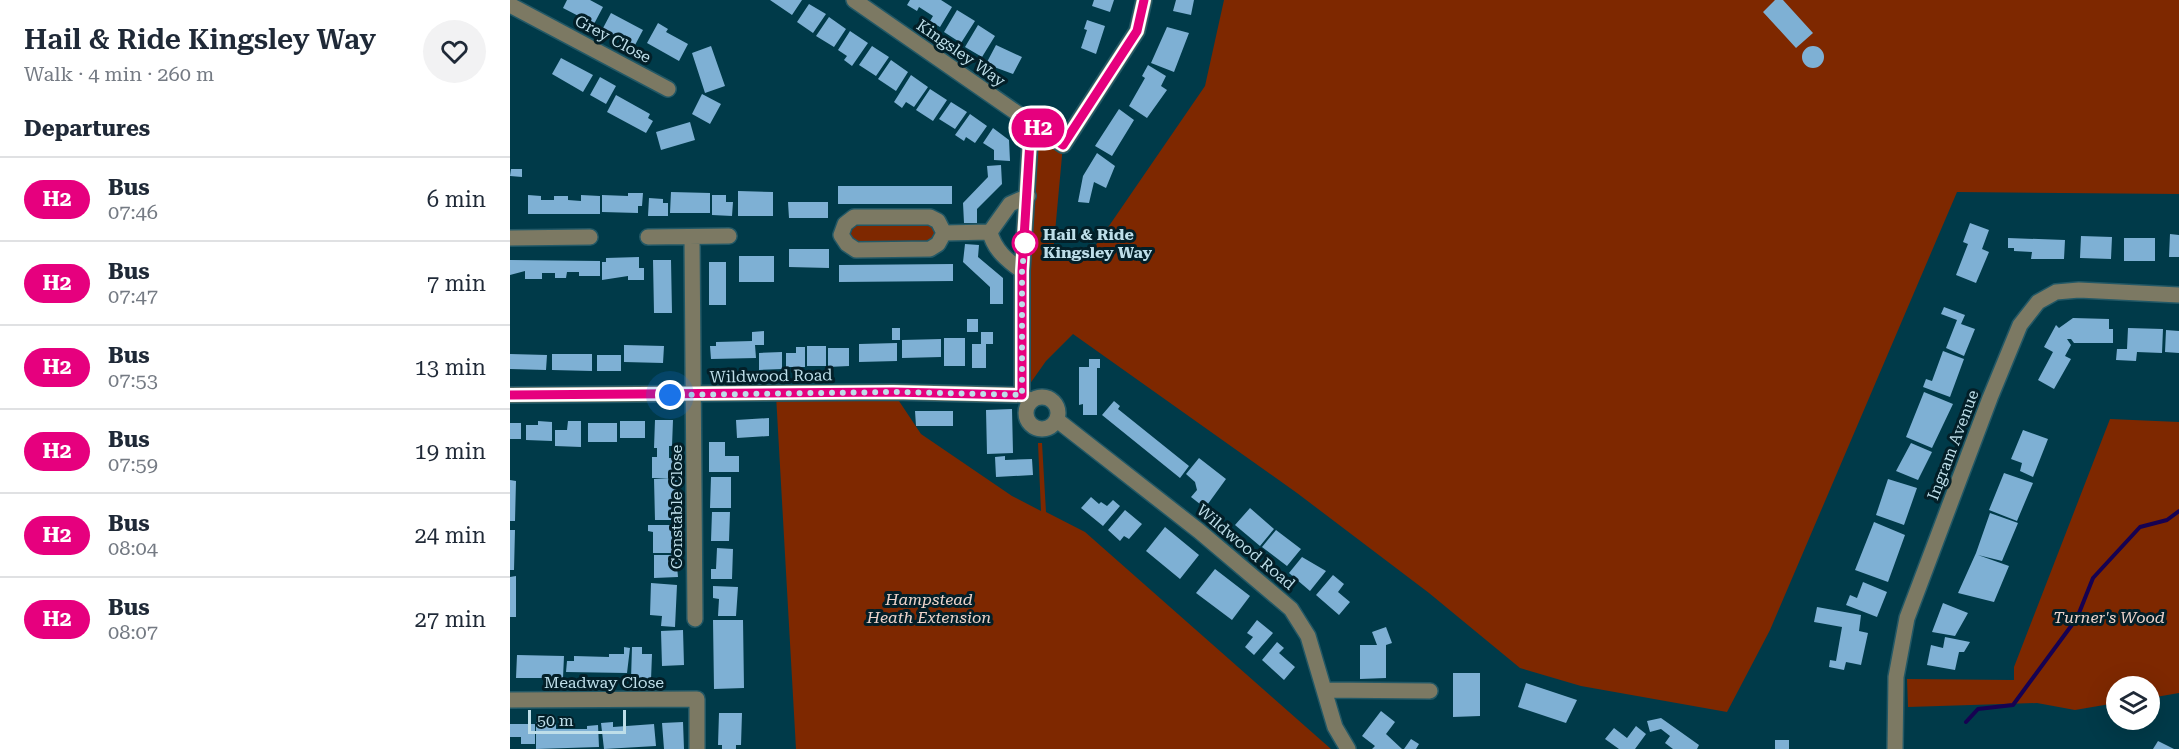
<!DOCTYPE html>
<html lang="en">
<head>
<meta charset="utf-8">
<style>
  body { margin:0; font-family:"Roboto Serif",serif; background:#f2f2f3; color:#1f2937; height:100vh; display:flex; flex-direction:column; font-size:22px; white-space:nowrap }
  * { box-sizing:border-box; margin:0 }
  p { font-size:20px; color:#747a83 }
  .icon { flex:none; width:33px; height:33px; fill:none; stroke:currentColor; stroke-width:2; stroke-linecap:round; stroke-linejoin:round }
  .map { position:relative; flex:1; overflow:hidden }
  .drawer { display:flex; flex-direction:column; background:#fff; width:510px }
  .drawer>* { flex:none }
  .badge { padding:0 12px; border-radius:20px; font-size:21px; line-height:39px }
  .controls { position:absolute; left:1596px; top:676px; display:grid; gap:12px }
  .controls a { display:grid; place-items:center; width:54px; height:54px; border-radius:50%; background:#fff; box-shadow:0 6px 24px #0002; font-size:30px }
  .scale { position:absolute; left:18px; bottom:15px; width:98px; box-sizing:border-box; padding-left:6px; border:3px solid #bedee9; border-top:0; font-size:16px; line-height:21px; white-space:nowrap; color:#bedee9; -webkit-text-stroke:4px #031f28; paint-order:stroke }
  .you { position:absolute; width:30px; height:30px; margin:-15px; border:4px solid #fff; border-radius:50%; background:#1a73e8; box-shadow:0 0 0 9px #1a73e833 }
  .map>.badge { position:absolute; translate:-50% -50%; box-shadow:0 0 0 3px #fff }
  h2 { padding:0 24px; font-size:22px; line-height:54px }
  .round { display:grid; place-items:center; flex:none; width:63px; height:63px; border-radius:32px; background:#f2f2f3 }
  .headline { display:flex; align-items:center; justify-content:space-between; height:102px; padding:0 24px }
  h1 { font-size:28px; font-weight:600; line-height:45px }
  ul { padding:0; list-style:none }
  li { display:flex; align-items:center; gap:18px; height:84px; padding:0 24px; border-top:2px solid #e0e1e3 }
  li div { flex:1 }
  li b { display:block; font-size:22px }
  li em { font-style:normal }
  li .badge { min-width:66px; font-weight:700; text-align:center }
  main { display:flex; flex:1; min-height:0 }
  .map>svg:first-child { display:block }
  .green { fill:#7e2800 }
  .lines { fill:none; stroke-linecap:round; stroke-linejoin:round }
  .stream { stroke:#160252; stroke-width:4 }
  .building { fill:#7eb0d4 }
  .minor-casing { stroke:#225866; stroke-width:18 }
  .minor { stroke:#7c7963; stroke-width:15 }
  .line-casing { stroke:#fff; stroke-width:14 }
  .line { stroke:#e6007e; stroke-width:9 }
  .walk { stroke:#bedee9; stroke-width:6; stroke-dasharray:0 10.8 }
  .stop-dot { fill:#fff; stroke:#e6007e; stroke-width:3 }
  .labels { text-anchor:middle; dominant-baseline:central; stroke-width:6; stroke-linejoin:round; paint-order:stroke }
  .street-label { font-size:16px; fill:#bedee9; stroke:#031f28 }
  .stop-label { font-size:16px; font-weight:bold; fill:#bedee9; stroke:#031f28; text-anchor:start }
  .park-label { font-size:16px; font-style:italic; fill:#eed4cb; stroke:#031f28 }
</style>
</head>
<body>
<main>
<section class="drawer">
<div class="headline"><div><h1>Hail &amp; Ride Kingsley Way</h1><p>Walk · 4 min · 260 m</p></div><a class="round"><svg class="icon" aria-label="heart" viewBox="0 0 24 24"><path d="M12 20l-8-8c-3-5 5-10 8-4 3-6 11-1 8 4z"/></svg></a></div>
<h2>Departures</h2>
<ul>
<li><span class="badge" style="background:#e6007e;color:#fff">H2</span><div><b>Bus</b><p>07:46</p></div><em>6 min</em></li>
<li><span class="badge" style="background:#e6007e;color:#fff">H2</span><div><b>Bus</b><p>07:47</p></div><em>7 min</em></li>
<li><span class="badge" style="background:#e6007e;color:#fff">H2</span><div><b>Bus</b><p>07:53</p></div><em>13 min</em></li>
<li><span class="badge" style="background:#e6007e;color:#fff">H2</span><div><b>Bus</b><p>07:59</p></div><em>19 min</em></li>
<li><span class="badge" style="background:#e6007e;color:#fff">H2</span><div><b>Bus</b><p>08:04</p></div><em>24 min</em></li>
<li><span class="badge" style="background:#e6007e;color:#fff">H2</span><div><b>Bus</b><p>08:07</p></div><em>27 min</em></li>
</ul>
</section>
<div class="map">
<svg width="1669" height="749" viewBox="0 0 1669 749">
  <rect width="100%" height="100%" fill="#003a49"/>
  <path class="green" d="M714,0H1669V194L1447,192L1260,630L1217,712L1071,686L1010,668L919,593L787,493L563,334L536,361L512,395L521,124L553,145L543,254L577,258L695,86Z
    M418,222L428,230L422,244L345,243L340,235L345,224Z
    M383,392L411,434L502,496L531,511L528,443H532L536,512L575,532L821,749H286L266,395Z
    M1600,419L1669,422V693L1640,698V687H1606V703L1565,710L1527,703L1398,707L1397,679L1504,680V667Z"/>
  <g class="lines">
    <path class="stream" d="M1456,722L1468,709L1503,705L1567,618L1583,578L1630,527L1657,520L1669,511"/>
  </g>
  <path class="building" d="M57,0H80L93,7L84,24L53,8Z
    M260,0H292L282,15Z
    M400,0H431L442,7L430,27L420,21L423,16L409,7L407,11L397,5Z
    M584,0H604L600,12L582,6Z
    M666,0H684L681,15L663,11Z
    M1265,0H1273L1303,33L1286,48L1253,12Z
    M299,4L316,14L303,33L287,22Z
    M447,10L465,21L451,43L434,32Z
    M101,13L133,30L124,47L92,30Z
    M319,17L336,29L324,47L306,36Z
    M577,20L595,26L586,54L571,48L577,30L574,29Z
    M148,23L158,29L156,32L178,44L169,61L137,43Z
    M468,25L485,36L472,57L455,47Z
    M657,27L679,33L664,72L641,63Z
    M340,31L358,43L342,66L334,60L337,56L328,50Z
    M486,45L512,57L503,74L476,64Z
    M1292 57a11 11 0 1 1 22 0a11 11 0 1 1-22 0Z
    M201,46L215,86L195,93L182,53Z
    M362,46L379,57L366,76L349,65Z
    M51,58L83,75L73,92L42,74Z
    M381,60L398,72L386,91L368,79Z
    M638,65L656,76L651,86L657,90L637,118L619,106L635,78L632,76Z
    M401,75L418,87L404,107L396,102L392,108L384,102Z
    M90,77L106,86L96,104L80,95Z
    M420,89L437,100L423,121L406,110Z
    M192,94L211,104L200,124L182,114Z
    M106,95L140,114L138,118L143,121L136,133L97,112Z
    M441,102L457,112L445,129L429,119Z
    M609,109L624,120L602,156L585,146Z
    M460,114L477,126L465,143L456,137L454,141L445,135Z
    M180,122L185,140L151,150L146,132Z
    M483,128L499,140L500,161L484,160V150L473,143Z
    M587,153L605,166L596,188L584,182L579,203L568,202L573,176Z
    M491,165L492,184L467,209V223H454L453,203L478,177L477,166Z
    M1,169H12V177L0,176Z
    M328,186H442V204H328Z
    M228,191L263,192V216H228Z
    M161,192L200,193V213H160Z
    M118,193H133L132,206H128V213L92,212V195L118,196Z
    M18,195L31,196V200H44V196H58V200L71,201V195L90,196V214H18Z
    M202,195H216V202H223L222,216L202,215Z
    M139,198L153,199V203H158V216H138Z
    M278,202H318V218H279Z
    M1460,223L1479,230L1472,249L1479,252L1466,283L1446,275L1458,244L1453,242Z
    M1660,234L1669,235V257H1659Z
    M1571,236L1602,237L1601,259L1570,258Z
    M1498,238L1555,240L1554,259H1521L1522,252L1504,251V248H1498Z
    M1614,238H1645V261H1614Z
    M455,244L469,245L468,257L493,278V304H480V287L453,262Z
    M279,249H319V268L279,267Z
    M229,256H264V282H229Z
    M129,257V268H134V280H118V276L92,280V262H96V258Z
    M0,260L90,261V276H69V272H57L56,278H45V273H32V279H15V271L0,275Z
    M143,260H161L162,313H144Z
    M199,262H216V305H199Z
    M443,264V281L329,282V265Z
    M1434,307L1455,315L1451,324L1465,329L1454,356L1436,348L1447,320L1431,314Z
    M1563,318L1599,319V329H1603V343H1564L1561,339H1557L1561,345L1555,356L1561,359L1544,389L1528,380L1543,352L1534,347L1546,325L1549,328Z
    M457,319H468V332H457Z
    M382,328H390V340H382Z
    M1618,328L1653,329L1652,353L1627,352L1626,361L1606,360L1607,349H1617Z
    M1656,330L1669,331V353L1655,352Z
    M254,331V345H245L246,358L201,359L200,346H206V342L242,341V332Z
    M471,332H483V344H476V368H462V344H471Z
    M434,338H455V366H434Z
    M431,339V357L392,358V340Z
    M387,343V361L349,362V344Z
    M114,345L154,346L153,363L114,362Z
    M297,346H316V366H297Z
    M286,347H295V367H276V353H286Z
    M318,348H339V366L318,367Z
    M1433,351L1454,359L1440,397L1413,387L1416,379L1422,381Z
    M272,352V369L249,370V353Z
    M0,354L37,355L36,370L0,369Z
    M42,354H82V371L42,370Z
    M87,355H111V371H87Z
    M579,359H590V368H587V415H573V404L569,405V367H579Z
    M1414,392L1443,404L1422,448L1396,437Z
    M604,401L610,406L608,409L679,466L670,478L592,415Z
    M502,409L503,453L477,454L476,410Z
    M405,411H443V426H406Z
    M259,418V436L227,438L226,420Z
    M145,420H163L162,446H159V458H166L167,520H145L144,479L160,478H142V457H147V448H144Z
    M28,421L42,422V441L16,440V425H28Z
    M58,421H71V447L45,446V430H57Z
    M110,421H135V438H110Z
    M0,423H11V439H0Z
    M78,423H107V442H78Z
    M1513,430L1538,439L1523,477L1510,471L1512,463L1501,459Z
    M199,442H215V456H229V472H199Z
    M1401,443L1422,452L1408,480L1386,471Z
    M495,456V460L522,459L523,475L486,477L485,457Z
    M689,458L716,479L695,508L681,497L687,490L685,482L676,474Z
    M1494,473L1523,483L1507,521L1479,510Z
    M201,477H221V508H200Z
    M1378,479L1407,488L1394,525L1366,515Z
    M0,480L6,481L5,521H0Z
    M581,497L589,504L591,502L597,506L603,500L610,506L593,526L571,508Z
    M740,508L764,529L750,546L725,525Z
    M615,510L632,524L619,539L614,536L610,541L598,530Z
    M202,512H220L219,541H201Z
    M1480,513L1508,523L1492,561L1468,555L1499,566L1484,602L1448,593L1466,553Z
    M1364,522L1395,535L1378,582L1345,570Z
    M138,525H168L164,553H143V532L138,531Z
    M655,527L689,555L670,579L636,551Z
    M0,530H5L4,570H0Z
    M766,530L791,549L777,566L752,547Z
    M207,548L223,549L222,579H201V569H206Z
    M144,555H166L168,577L144,578Z
    M792,557L816,571L800,591L779,573Z
    M705,569L740,596L722,620L686,593Z
    M823,575L834,584L828,592L840,602L829,615L806,595Z
    M6,576V617H0V577Z
    M1353,582L1377,592L1367,617L1336,605L1340,595L1347,598Z
    M141,583L167,585L165,627L151,626L152,616L140,615Z
    M203,586L228,587L226,616H208L209,599L203,598Z
    M1433,603L1458,613L1445,636L1422,632Z
    M1307,607L1351,615L1349,631L1358,633L1351,665L1336,662L1334,670L1319,667L1320,660L1326,661L1332,627L1304,622Z
    M203,620H233L234,688L204,689Z
    M747,620L763,633L744,655L735,647L743,637L737,633Z
    M876,627L882,643L876,645V678L850,679V645H867L862,632Z
    M173,630L174,665L152,666L151,631Z
    M1435,637L1460,642L1454,652H1449L1445,670L1417,665L1421,645L1433,648Z
    M767,642L774,648L769,653L785,667L774,680L752,660Z
    M114,647L120,648L117,673L56,672L57,661H64V656L99,657V654H114Z
    M122,647H132V654H142L141,680L121,679Z
    M7,655L54,656L53,678H6Z
    M943,673H970V716L943,717Z
    M1016,683L1067,700L1056,723L1008,707Z
    M871,711L885,722L876,734L892,749H862L865,746L852,736Z
    M209,713H232L231,745H226V749H212V745H208Z
    M1151,718L1189,745L1187,749H1163L1155,743L1160,736L1151,729L1140,732L1137,721Z
    M26,722L46,724V729H77V726L88,725L89,747L26,749Z
    M103,722V727L144,724L146,746L94,749L91,723Z
    M173,722L174,749H154L152,723Z
    M0,724H25V744H11V737H0Z
    M1126,726L1136,734L1125,749H1109L1095,739L1104,728L1117,738Z
    M901,739L909,744L906,749H894Z
    M1265,740H1279V749H1265Z
    M1648,741L1664,749H1643Z"/>
  <g class="lines">
    <g class="minor-casing">
      <path id="minor" d="M344,0L553,145L627,31L634,0
        M0,5L158,89
        M344,217H420L428,221L434,233L428,244L420,249L346,250L337,244L331,235L335,224Z
        M434,233L480,232
        M138,237L219,236
        M0,238L80,237
        M182,238L185,619
        M512,271C498,261 484,250 480,232L500,204L518,196
        M0,395L383,392L512,395L520,401
        M512,395V271L521,124
        M516 413a16 16 0 1 1 32 0a16 16 0 1 1-32 0Z
        M547,420L689,531L781,609L798,636L825,727L838,749
        M814,690L920,691
        M0,700L187,699V749
        M1385,749L1386,677L1397,618L1480,398L1510,325L1528,302L1546,292L1569,290L1669,295"/>
    </g>
    <use href="#minor" class="minor"/>
  </g>
  <g class="lines">
    <g class="line-casing">
      <path id="line" d="M0,395L383,392L512,395V271L521,124L553,145L627,31L634,0"/>
    </g>
    <use href="#line" class="line"/>
    <path class="walk" d="M160,395L383,392L512,395V271L515,243"/>
  </g>
  <circle class="stop-dot" cx="515" cy="243" r="12"/>
  <g class="labels">
    <g class="street-label">
      <text transform="translate(103 39) rotate(28)">Grey Close</text>
      <text transform="translate(451 53) rotate(35)">Kingsley Way</text>
      <text transform="translate(261 376) rotate(-1)">Wildwood Road</text>
      <text transform="translate(1443 445) rotate(-69)">Ingram Avenue</text>
      <text transform="translate(166 507) rotate(-90)">Constable Close</text>
      <text transform="translate(736 547) rotate(40)">Wildwood Road</text>
      <text x="94" y="682">Meadway Close</text>
    </g>
    <g class="stop-label">
      <text x="533" y="234">Hail &amp; Ride<tspan x="533" dy="18">Kingsley Way</tspan></text>
    </g>
    <g class="park-label">
      <text x="419" y="599">Hampstead<tspan x="419" dy="18">Heath Extension</tspan></text>
      <text x="1599" y="617">Turner's Wood</text>
    </g>
  </g>
</svg>
<div class="controls">
<a><svg class="icon" aria-label="layers" viewBox="0 0 24 24"><path d="M12 4l9 5-9 5-9-5zM3 14l9 5 9-5"/></svg></a>
</div>
<div class="scale">50 m</div>
<div class="you" style="left:160px;top:395px"></div>
<b class="badge" style="left:528px;top:128px;background:#e6007e;color:#fff">H2</b>
</div>
</main>
</body>
</html>
